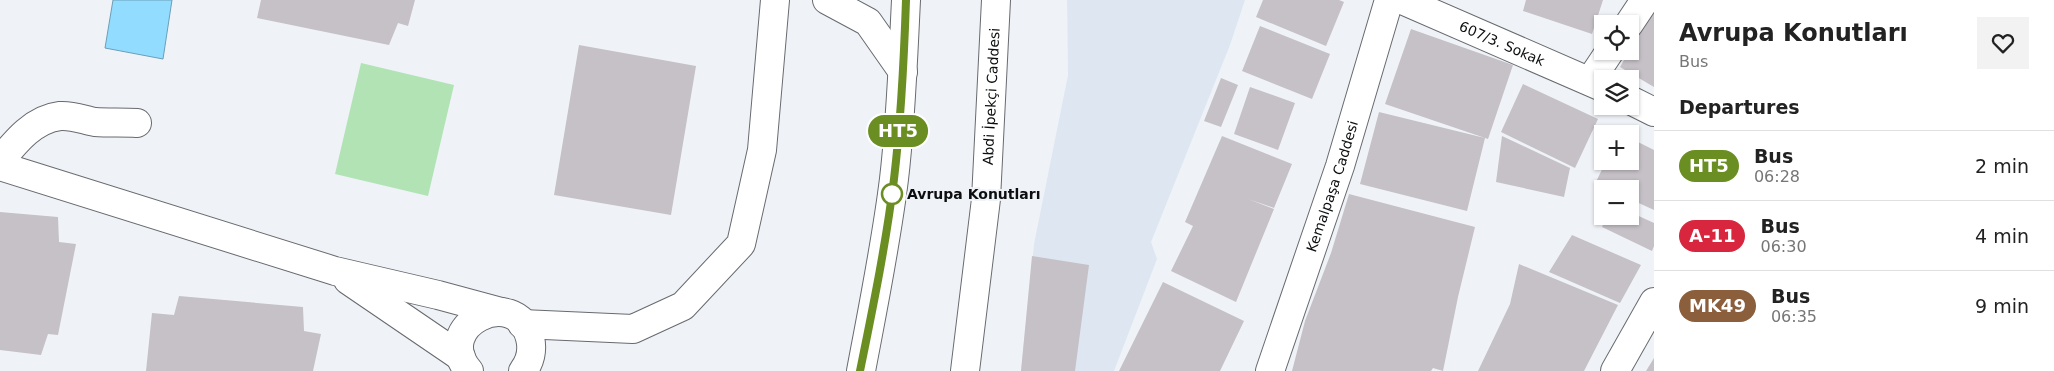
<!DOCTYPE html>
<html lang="en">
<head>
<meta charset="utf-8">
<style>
  body { margin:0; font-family:"DejaVu Sans",sans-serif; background:#f2f2f2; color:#222; height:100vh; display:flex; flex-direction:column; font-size:19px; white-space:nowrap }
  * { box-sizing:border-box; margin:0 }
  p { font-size:16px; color:#767676 }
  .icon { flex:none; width:28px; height:28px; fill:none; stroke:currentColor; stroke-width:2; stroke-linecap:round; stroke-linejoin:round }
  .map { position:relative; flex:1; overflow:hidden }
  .panel { display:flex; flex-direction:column; background:#fff; width:400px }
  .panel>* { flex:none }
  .badge { padding:0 10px; border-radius:16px; font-size:18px; line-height:32px }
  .tools { position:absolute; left:1594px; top:15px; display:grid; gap:10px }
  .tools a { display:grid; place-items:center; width:45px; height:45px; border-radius:0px; background:#fff; box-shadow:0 1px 4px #0004; font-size:25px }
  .map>.badge { position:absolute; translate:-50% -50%; box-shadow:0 0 0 2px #fff }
  h2 { padding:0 25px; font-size:19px; line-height:45px }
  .round { display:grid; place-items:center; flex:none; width:52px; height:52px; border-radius:0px; background:#f2f2f2 }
  .head { display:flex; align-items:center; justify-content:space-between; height:85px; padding:0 25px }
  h1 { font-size:24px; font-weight:600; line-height:38px }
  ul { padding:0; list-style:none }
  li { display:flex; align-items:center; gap:15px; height:70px; padding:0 25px; border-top:1px solid #e0e0e0 }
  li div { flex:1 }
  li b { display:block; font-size:19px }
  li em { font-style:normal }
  li .badge { min-width:55px; font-weight:700; text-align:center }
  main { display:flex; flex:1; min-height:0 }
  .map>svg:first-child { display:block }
  .built { fill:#dee7f1 }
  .green { fill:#b1e3b5 }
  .water { fill:#92ddff; stroke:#6a9fb7 }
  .building { fill:#c5c1c6 }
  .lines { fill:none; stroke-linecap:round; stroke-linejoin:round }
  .minor-casing { stroke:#676a6e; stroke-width:30 }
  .major-casing { stroke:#676a6e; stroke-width:30 }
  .minor { stroke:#fff; stroke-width:28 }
  .major { stroke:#fff; stroke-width:28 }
  .line-casing { stroke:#fff; stroke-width:11 }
  .line { stroke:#6b8e23; stroke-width:8 }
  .stop-dot { fill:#fff; stroke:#6b8e23; stroke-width:2.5 }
  .labels { text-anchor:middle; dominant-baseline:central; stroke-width:4; stroke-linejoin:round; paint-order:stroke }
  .street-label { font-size:14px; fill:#0c0d0e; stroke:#eff3f8 }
  .stop-label { font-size:14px; font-weight:bold; fill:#0c0d0e; stroke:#eff3f8; text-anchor:start }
</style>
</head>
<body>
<main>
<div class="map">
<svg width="1654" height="371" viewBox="0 0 1654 371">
  <rect width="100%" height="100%" fill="#eff3f8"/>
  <path class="built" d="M1067,0H1245L1230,45L1151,242L1157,259L1114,371H1021L1034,244L1068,75Z"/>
  <path class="green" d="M361,63L454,85L428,196L335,174Z"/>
  <path class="water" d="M113,0H172L163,59L105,48Z"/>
  <path class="building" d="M261,0H415L408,26L398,23L389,45L257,18Z
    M1263,0H1339L1344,2L1326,46L1256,17Z
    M1526,0H1603L1592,34L1523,11Z
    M1654,8V87L1620,67Z
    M1260,26L1330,54L1312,99L1242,71Z
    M1411,29L1513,65L1488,139L1385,104Z
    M579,45L696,66L671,215L554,195Z
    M1221,78L1238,85L1221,127L1204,121Z
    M1523,84L1598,119L1575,168L1501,132Z
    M1250,87L1295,103L1278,150L1234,134Z
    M1379,112L1485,138L1467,211L1360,184Z
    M1222,136L1292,164L1274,208L1248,199L1274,209L1236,302L1171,271L1193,226L1185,222Z
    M1502,136L1570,168L1564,197L1496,182Z
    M1630,138L1654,150V210L1630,199V189H1610L1596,182L1606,161H1630Z
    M1349,194L1475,227L1458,297L1443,371L1433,368L1431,371H1292L1305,321L1331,253Z
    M0,212L58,217L59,242L76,244L58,335L48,334L41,355L0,350Z
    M1630,212L1654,223V246L1652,251L1602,227L1607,216H1630Z
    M1572,235L1641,265L1620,303L1549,272Z
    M1032,256L1089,265L1075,371H1021Z
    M1519,264L1618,305L1584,371H1478L1510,304Z
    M1163,282L1244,321L1220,371H1119Z
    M179,296L303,307L304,331L321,334L313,371H146L152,313L174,315Z
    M1654,358V371H1646Z"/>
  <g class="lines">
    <g class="minor-casing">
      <g id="minor">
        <path d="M827,0L868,22L903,72"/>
        <path id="s1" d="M1402,0L1602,87"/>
        <path d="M1629,24L1645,0"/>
        <path d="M1590,81L1610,51"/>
        <path d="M1630,100L1654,112"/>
        <path d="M0,161C16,141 34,119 60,116C72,115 84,120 95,122C109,123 123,122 137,123"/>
        <path d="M0,166L335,271L438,295L501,312"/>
        <path d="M348,280L461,357"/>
        <path d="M522,324L633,329L683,306L741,244L762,150L775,0"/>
        <path d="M469,371C430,326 516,283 530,338C533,350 530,362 523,371"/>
        <path id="s2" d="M1270,371L1340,166L1389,0"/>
        <path d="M1615,371L1654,302"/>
      </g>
    </g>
    <g class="major-casing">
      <g id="major">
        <path d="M861,371C873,307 886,244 894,179C901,120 903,60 906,0"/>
        <path id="s3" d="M965,371L986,199L996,0"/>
      </g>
    </g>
    <use href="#minor" class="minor"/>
    <use href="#major" class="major"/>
  </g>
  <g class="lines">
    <g class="line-casing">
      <path id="line" d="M860,371C873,307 886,244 894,179C901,120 904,60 906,0"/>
    </g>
    <use href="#line" class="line"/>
  </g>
  <circle class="stop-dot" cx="892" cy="194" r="10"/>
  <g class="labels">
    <g class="street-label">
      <text stroke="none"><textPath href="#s1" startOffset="109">607/3. Sokak</textPath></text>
      <text stroke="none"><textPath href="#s3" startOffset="276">Abdi İpekçi Caddesi</textPath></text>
      <text stroke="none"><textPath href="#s2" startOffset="195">Kemalpaşa Caddesi</textPath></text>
    </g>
    <g class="stop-label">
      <text x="907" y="194">Avrupa Konutları</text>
    </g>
  </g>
</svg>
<div class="tools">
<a><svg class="icon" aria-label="locate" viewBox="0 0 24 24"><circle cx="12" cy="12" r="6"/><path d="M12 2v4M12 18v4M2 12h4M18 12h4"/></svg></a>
<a><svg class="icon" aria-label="layers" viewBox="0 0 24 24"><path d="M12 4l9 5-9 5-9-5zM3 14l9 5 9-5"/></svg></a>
<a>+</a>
<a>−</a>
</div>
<b class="badge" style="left:898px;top:131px;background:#6b8e23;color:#fff">HT5</b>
</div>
<section class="panel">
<div class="head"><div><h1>Avrupa Konutları</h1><p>Bus</p></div><a class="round"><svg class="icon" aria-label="heart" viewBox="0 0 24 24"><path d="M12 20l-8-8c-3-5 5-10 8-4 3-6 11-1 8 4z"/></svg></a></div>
<h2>Departures</h2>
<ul>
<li><span class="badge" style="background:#6b8e23;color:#fff">HT5</span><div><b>Bus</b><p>06:28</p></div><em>2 min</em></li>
<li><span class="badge" style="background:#d7263d;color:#fff">A-11</span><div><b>Bus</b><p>06:30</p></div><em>4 min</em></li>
<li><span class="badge" style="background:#8b5e3c;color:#fff">MK49</span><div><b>Bus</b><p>06:35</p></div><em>9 min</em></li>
</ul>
</section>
</main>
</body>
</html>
